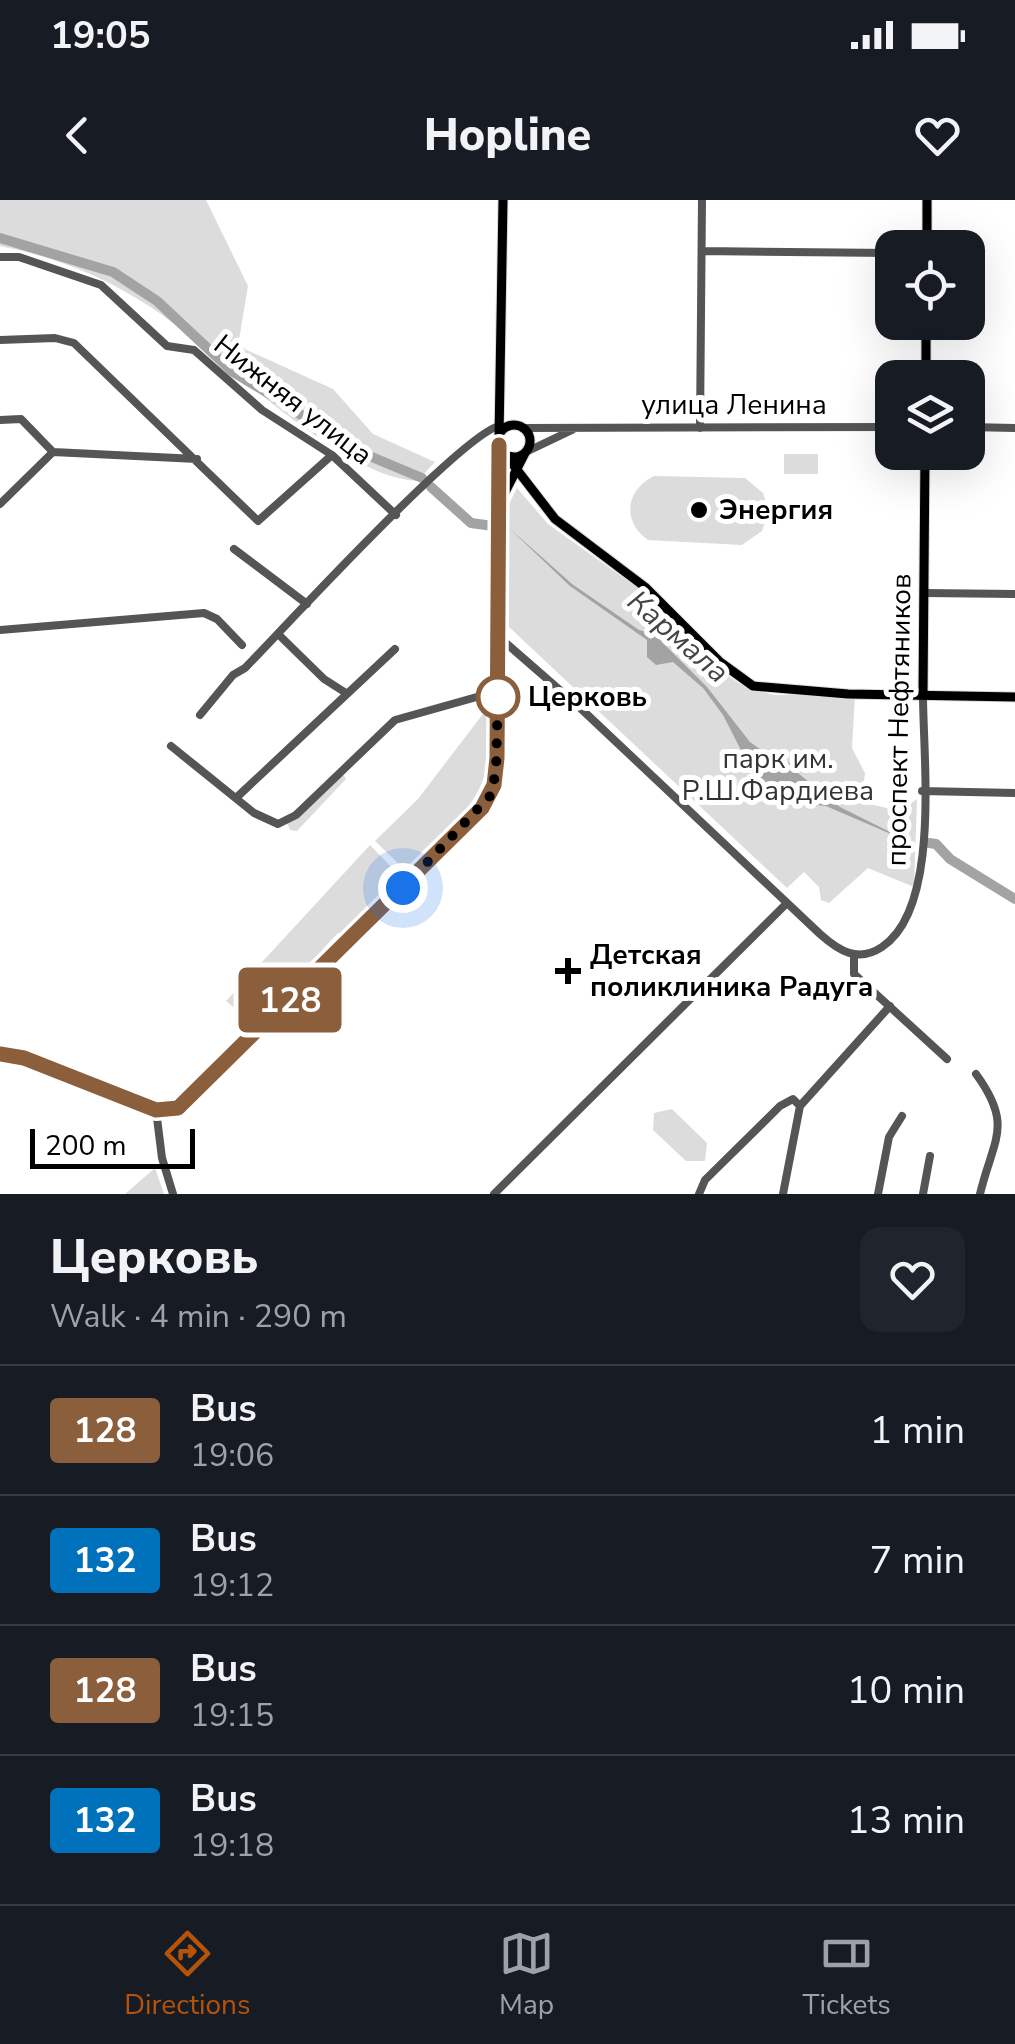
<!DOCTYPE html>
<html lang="en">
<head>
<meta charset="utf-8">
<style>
  body { margin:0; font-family:"Nunito Sans",sans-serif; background:#20242c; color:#f1f3f6; height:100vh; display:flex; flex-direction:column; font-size:38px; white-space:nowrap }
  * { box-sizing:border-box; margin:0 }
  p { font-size:32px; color:#9ea1a6 }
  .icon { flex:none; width:55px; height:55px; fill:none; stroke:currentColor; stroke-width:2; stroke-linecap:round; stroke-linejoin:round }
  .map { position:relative; height:994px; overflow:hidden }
  .drawer { display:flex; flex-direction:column; background:#171b24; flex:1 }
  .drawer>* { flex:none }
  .badge { padding:0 20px; border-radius:8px; font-size:35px; line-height:65px }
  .fabs { position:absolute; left:875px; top:30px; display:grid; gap:20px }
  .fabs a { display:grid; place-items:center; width:110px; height:110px; border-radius:20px; background:#171b24; box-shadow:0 10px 40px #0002; font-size:50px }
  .scale { position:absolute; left:30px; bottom:25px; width:165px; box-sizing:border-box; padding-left:10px; border:5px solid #000; border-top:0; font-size:28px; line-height:35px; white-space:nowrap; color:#000; -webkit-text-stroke:8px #fff; paint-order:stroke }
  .you { position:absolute; width:50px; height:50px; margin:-25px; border:8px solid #fff; border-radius:50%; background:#1a73e8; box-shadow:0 0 0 15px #1a73e833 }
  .map>.badge { position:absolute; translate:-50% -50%; box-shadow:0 0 0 5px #fff }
  .round { display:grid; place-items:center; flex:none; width:105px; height:105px; border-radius:20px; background:#20242c }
  .overview { display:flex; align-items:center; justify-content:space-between; height:170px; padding:0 50px }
  h1 { font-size:48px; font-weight:800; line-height:75px }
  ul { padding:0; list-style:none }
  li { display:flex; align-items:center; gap:30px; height:130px; padding:0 50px; border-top:2px solid #363941 }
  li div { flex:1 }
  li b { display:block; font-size:38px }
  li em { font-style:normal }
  li .badge { min-width:110px; font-weight:700; text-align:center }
  .status { display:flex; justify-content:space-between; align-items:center; height:70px; padding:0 50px; background:#171b24; direction:ltr }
  .status svg { height:28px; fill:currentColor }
  header { display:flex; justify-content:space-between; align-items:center; height:130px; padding:0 50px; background:#171b24; font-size:45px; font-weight:800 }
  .menu { display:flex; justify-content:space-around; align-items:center; height:140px; border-top:2px solid #363941; background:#171b24; font-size:28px; color:#9ea1a6 }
  .menu a { display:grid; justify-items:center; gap:5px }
  .menu .current { color:#b45309 }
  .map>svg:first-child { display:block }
  .green { fill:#dcdcdc }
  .water { fill:#a3a3a3 }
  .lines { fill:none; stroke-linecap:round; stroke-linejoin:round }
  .river { stroke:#a3a3a3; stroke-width:10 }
  .major-casing { stroke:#dbdbdb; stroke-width:11 }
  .minor { stroke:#555; stroke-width:8 }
  .major { stroke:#000; stroke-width:9 }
  .line-casing { stroke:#fff; stroke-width:22 }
  .line { stroke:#8b5e3c; stroke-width:15 }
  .walk { stroke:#000; stroke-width:10; stroke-dasharray:0 18 }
  .poi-dot { fill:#000; stroke:#fff; stroke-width:4 }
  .stop-dot { fill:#fff; stroke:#8b5e3c; stroke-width:5 }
  .labels { text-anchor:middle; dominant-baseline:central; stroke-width:10; stroke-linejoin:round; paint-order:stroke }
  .street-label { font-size:28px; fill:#000; stroke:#fff }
  .poi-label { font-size:28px; font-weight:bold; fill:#000; stroke:#fff; text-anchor:start }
  .stop-label { font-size:28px; font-weight:bold; fill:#000; stroke:#fff; text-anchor:start }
  .park-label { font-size:28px; fill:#333; stroke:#fff }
  .water-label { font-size:30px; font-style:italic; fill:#444; stroke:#fff }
</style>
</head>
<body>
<div class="status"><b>19:05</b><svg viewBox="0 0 49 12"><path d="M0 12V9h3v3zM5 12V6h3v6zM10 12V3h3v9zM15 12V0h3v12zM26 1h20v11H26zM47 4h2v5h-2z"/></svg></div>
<header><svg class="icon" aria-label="back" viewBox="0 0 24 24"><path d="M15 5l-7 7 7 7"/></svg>Hopline<svg class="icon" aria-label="heart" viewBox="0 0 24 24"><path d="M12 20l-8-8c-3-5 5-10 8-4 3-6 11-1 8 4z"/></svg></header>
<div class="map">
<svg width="1015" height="994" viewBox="0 0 1015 994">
  <rect width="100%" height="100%" fill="#fff"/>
  <path class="green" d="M0,0H206L248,86L238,146L333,189L373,234L435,262L417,281C339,278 215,149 149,106C101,75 55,57 0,46Z
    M784,254H818V274H784Z
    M654,276L745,278L763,293L769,312L762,331L742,345L648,340C622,322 625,290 654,276Z
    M517,288L548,324L642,391L725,474L748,489L775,495L855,494L852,548L865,573L861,602L900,611L917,599L914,687L868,668L829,703L821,700L819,687L804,672L787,688L509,427L507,308Z
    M492,502C491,607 472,601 405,670L375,641L418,599Z
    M342,573L346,579L297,631L290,630L287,623Z
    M370,645L399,675L345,735L338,733L322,750L323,757L255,825L226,801Z
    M672,909L707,943L705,961H686L653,930L654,913Z
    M155,968L164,994H125Z"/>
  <path class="water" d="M507,326L572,384L639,430L654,434L707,487L750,542L781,564L791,562L793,569L840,607L914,644L826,606L778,601L763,593L723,515L703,488L673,462L656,465L647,457V440L570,386Z"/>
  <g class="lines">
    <path class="river" d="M0,38L113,72L157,101L233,172L288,205L336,242L422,278
      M431,287L471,323L493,326
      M929,643L936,644L950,659L1015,699"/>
    <g class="major-casing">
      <path id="major" d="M927,48V0
        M926,178V122
        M498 241a16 16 0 1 1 32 0a16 16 0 1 1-32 0Z
        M499,238L503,0
        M504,253L555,319L645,387L720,462L753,486L848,494L1015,497
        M500,302L525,253
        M923,495L925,252
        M0,855L24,858L156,910L178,908L482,608L494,585L497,558L499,245"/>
    </g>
    <path class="minor" d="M702,51L892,53
      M0,57H19L101,85L167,146L194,150L262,210L332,255L396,315
      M0,140L55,138L74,143L258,321L332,255
      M0,220L21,219L53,252
      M968,227L1015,228
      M523,228L892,227
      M700,228L702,0
      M528,251L572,230
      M0,304L53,252L197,259
      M234,349L307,404
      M924,393L1015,394
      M0,430L204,413L217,419L242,445
      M278,434L324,479L346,493
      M499,437L577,505L820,734C839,751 858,763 882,747C941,708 923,559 923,495
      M200,515L233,475L245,468C285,427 460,236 499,226
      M171,546L254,613L278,624L296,615L395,520L498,491
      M922,591L1015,593
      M236,598L395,449
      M854,755V774L947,859
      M976,874C1014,926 993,939 980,994
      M156,910L162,958L173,994
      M494,994L786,704
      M699,994L705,980L780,906L793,899L800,906
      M783,994L800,906L890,806
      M878,994L889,937L902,916
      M923,994L930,956"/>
    <use href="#major" class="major"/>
  </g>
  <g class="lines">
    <g class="line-casing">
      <path id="line" d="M0,854L24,858L156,910L178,908L482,608L494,585L497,558L499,245"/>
    </g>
    <use href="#line" class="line"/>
    <path class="walk" d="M403,688L490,596L496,572L498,491V497"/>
  </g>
  <g class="poi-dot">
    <circle cx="699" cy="310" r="10"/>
    <path d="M563 756h10v10h10v10h-10v10h-10v-10h-10v-10h10z"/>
  </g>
  <circle class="stop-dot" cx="498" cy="497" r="20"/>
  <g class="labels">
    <g class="street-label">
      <text transform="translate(293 200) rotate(38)">Нижняя улица</text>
      <text x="734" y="205">улица Ленина</text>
      <text transform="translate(899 520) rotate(-89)">проспект Нефтяников</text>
    </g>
    <g class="poi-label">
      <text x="719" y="310">Энергия</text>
      <text x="590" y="755">Детская<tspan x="590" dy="32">поликлиника Радуга</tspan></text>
    </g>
    <g class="stop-label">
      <text x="528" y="497">Церковь</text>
    </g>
    <g class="park-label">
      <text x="778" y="559">парк им.<tspan x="778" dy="32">Р.Ш.Фардиева</tspan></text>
    </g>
    <g class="water-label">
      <text transform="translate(678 437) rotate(41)">Кармала</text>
    </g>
  </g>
</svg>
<div class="fabs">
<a><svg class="icon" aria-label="locate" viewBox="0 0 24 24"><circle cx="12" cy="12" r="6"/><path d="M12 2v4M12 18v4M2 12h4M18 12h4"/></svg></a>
<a><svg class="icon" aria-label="layers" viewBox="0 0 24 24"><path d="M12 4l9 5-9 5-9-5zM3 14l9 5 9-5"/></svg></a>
</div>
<div class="scale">200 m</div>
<div class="you" style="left:403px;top:688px"></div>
<b class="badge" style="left:290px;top:800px;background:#8b5e3c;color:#fff">128</b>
</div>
<section class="drawer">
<div class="overview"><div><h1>Церковь</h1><p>Walk · 4 min · 290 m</p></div><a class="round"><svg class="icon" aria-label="heart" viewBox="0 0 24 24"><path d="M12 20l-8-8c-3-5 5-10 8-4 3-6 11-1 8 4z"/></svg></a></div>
<ul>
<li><span class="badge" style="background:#8b5e3c;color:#fff">128</span><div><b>Bus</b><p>19:06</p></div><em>1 min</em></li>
<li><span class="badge" style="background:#0072bc;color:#fff">132</span><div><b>Bus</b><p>19:12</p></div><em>7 min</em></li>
<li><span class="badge" style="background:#8b5e3c;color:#fff">128</span><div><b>Bus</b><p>19:15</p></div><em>10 min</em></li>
<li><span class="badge" style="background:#0072bc;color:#fff">132</span><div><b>Bus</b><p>19:18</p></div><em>13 min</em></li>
</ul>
</section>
<nav class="menu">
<a class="current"><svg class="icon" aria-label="directions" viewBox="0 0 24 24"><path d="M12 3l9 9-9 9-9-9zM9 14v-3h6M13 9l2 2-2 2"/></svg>Directions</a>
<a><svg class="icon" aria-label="map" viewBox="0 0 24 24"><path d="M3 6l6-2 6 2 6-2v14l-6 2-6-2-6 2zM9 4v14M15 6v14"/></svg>Map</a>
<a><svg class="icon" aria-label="tickets" viewBox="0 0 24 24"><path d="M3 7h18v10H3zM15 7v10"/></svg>Tickets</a>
</nav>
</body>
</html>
